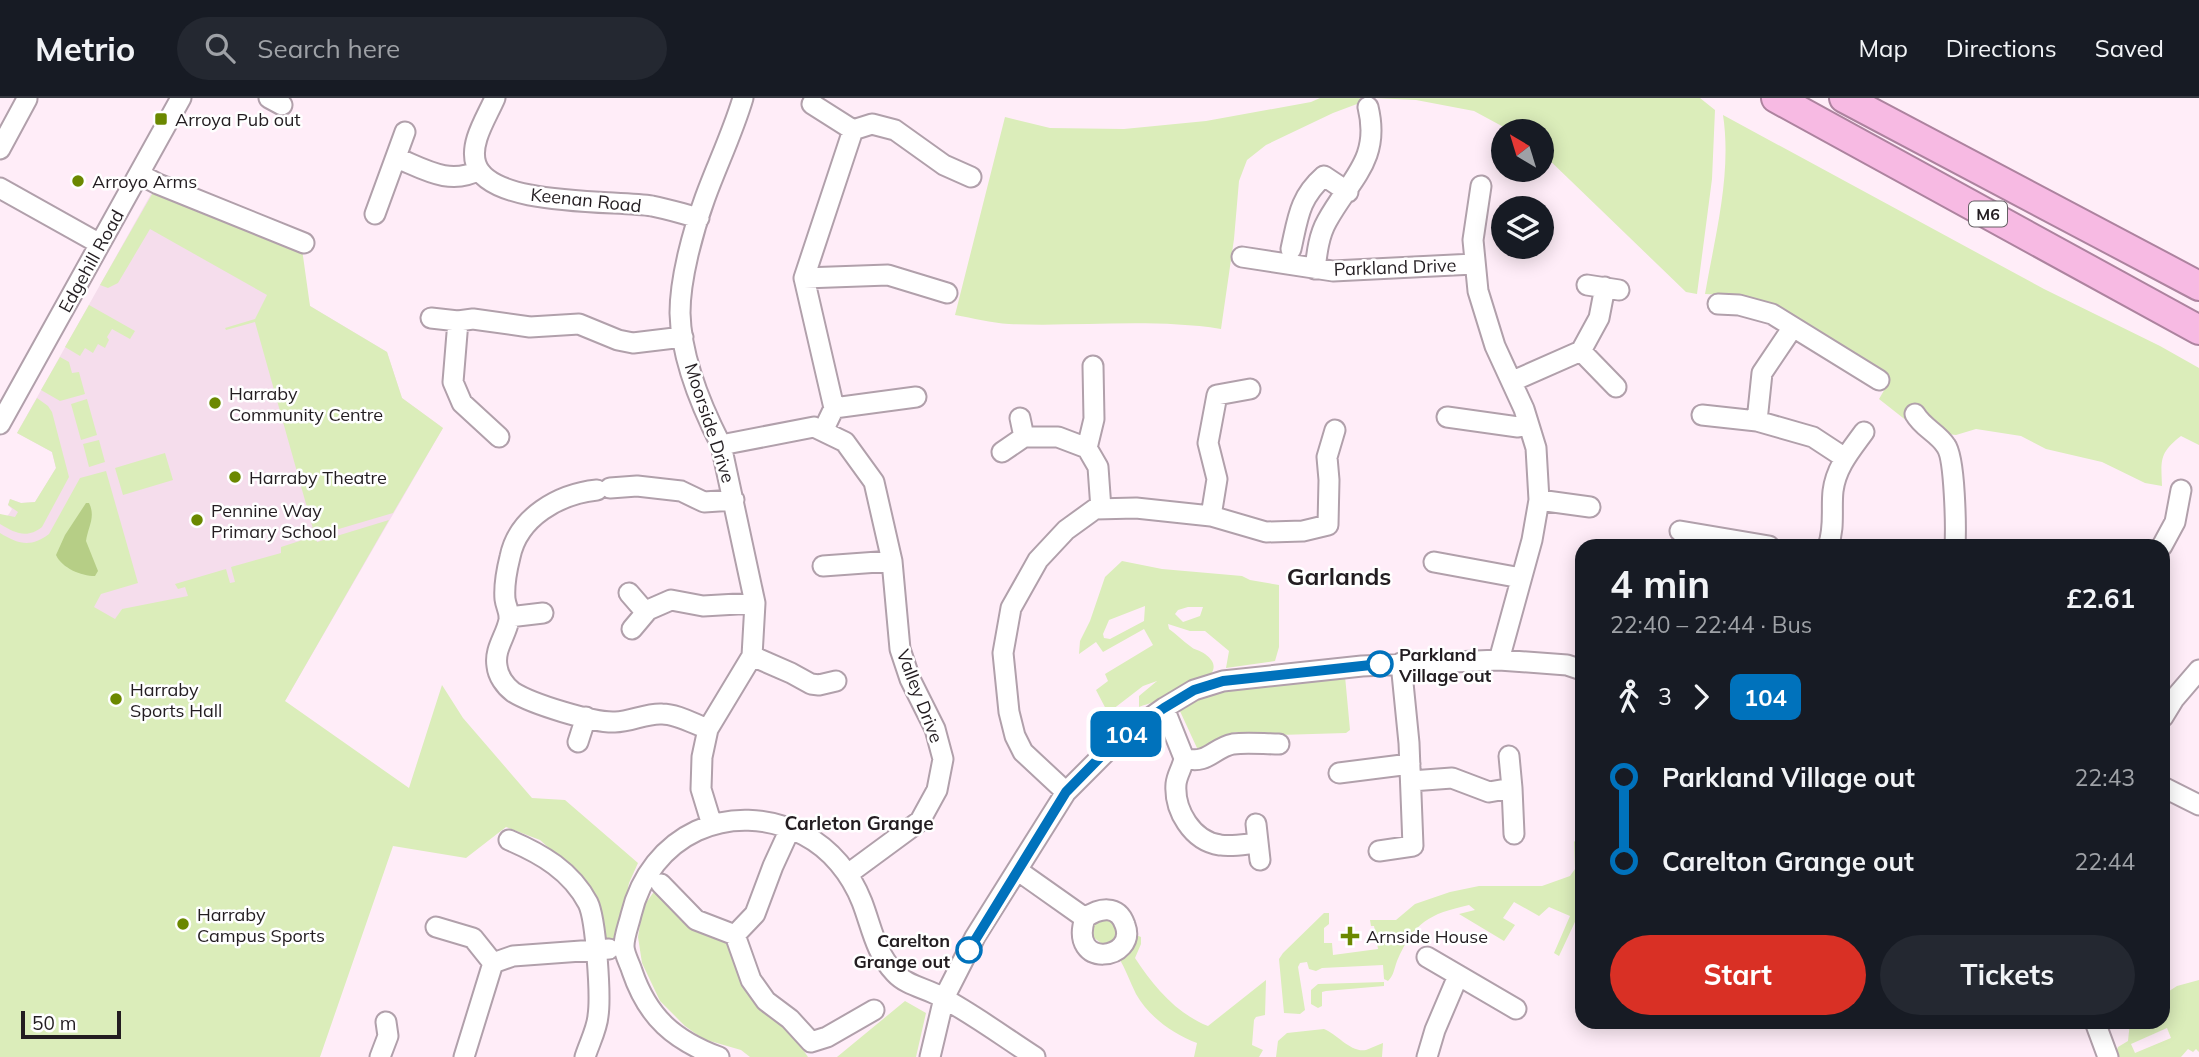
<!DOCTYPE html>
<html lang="en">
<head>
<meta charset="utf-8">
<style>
  body { margin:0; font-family:Mulish,sans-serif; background:#242831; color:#f1f3f6; height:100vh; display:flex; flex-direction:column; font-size:26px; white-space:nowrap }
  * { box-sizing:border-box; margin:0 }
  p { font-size:23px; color:#9ea1a6 }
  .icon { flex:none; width:38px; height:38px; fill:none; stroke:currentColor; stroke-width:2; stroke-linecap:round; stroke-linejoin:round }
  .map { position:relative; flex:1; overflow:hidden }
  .details { position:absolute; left:1575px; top:441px; width:595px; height:490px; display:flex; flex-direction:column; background:#171b24; border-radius:21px; box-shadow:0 4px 18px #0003 }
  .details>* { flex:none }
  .badge { padding:0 14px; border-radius:10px; font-size:24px; line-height:46px }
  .needle { width:46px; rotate:322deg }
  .tools { position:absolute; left:1491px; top:21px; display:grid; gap:14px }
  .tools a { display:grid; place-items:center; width:63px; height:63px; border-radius:50%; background:#171b24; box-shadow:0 4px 18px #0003; font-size:35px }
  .scale { position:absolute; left:21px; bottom:18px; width:100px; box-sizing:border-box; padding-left:7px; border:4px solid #231d21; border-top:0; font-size:19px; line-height:24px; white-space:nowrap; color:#231d21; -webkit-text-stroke:5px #fff; paint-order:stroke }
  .map>.badge { position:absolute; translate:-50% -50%; box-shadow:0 0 0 4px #fff }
  .legs { display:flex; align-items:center; gap:10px; height:77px; padding:0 35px; font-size:23px }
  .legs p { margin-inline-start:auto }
  .head { display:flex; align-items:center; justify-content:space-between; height:119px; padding:0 35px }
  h1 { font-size:38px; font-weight:700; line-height:52px }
  .cta { display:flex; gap:14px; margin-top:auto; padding:14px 35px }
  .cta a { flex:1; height:80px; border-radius:42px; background:#d93025; color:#fff; font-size:28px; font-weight:700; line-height:80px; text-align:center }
  .cta a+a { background:#242831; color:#f1f3f6 }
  ul { padding:0 35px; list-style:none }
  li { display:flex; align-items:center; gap:24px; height:84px; font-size:26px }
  li i { display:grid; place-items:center; width:10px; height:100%; margin:0 9px; background:currentColor }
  li i::after { content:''; width:18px; height:18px; margin:-9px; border:5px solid; border-radius:50%; background:#171b24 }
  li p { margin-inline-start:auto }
  li:first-child i { background:linear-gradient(#0000 50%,currentColor 0) }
  li:last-child i { background:linear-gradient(currentColor 50%,#0000 0) }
  header { display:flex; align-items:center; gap:42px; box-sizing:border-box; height:98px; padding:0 35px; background:#171b24; border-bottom:2px solid #363941 }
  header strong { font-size:33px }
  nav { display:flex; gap:38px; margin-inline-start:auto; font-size:24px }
  .search { width:490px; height:63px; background:#242831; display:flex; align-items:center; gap:18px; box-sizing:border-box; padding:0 24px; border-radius:38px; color:#9ea1a6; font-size:26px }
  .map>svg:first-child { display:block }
  .built { fill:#f5ddec }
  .green { fill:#dbedba; fill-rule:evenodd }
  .water { fill:#b6ce86 }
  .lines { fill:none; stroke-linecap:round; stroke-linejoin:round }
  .minor-casing { stroke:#b1a0ab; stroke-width:23 }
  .highway-casing { stroke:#ad839f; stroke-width:32 }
  .minor { stroke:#fff; stroke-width:19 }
  .highway { stroke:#f7bae3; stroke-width:28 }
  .line-1-casing { stroke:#fff; stroke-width:16 }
  .line-1 { stroke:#0072bc; stroke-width:10 }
  .poi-dot { fill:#6b8800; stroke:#fff; stroke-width:2.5 }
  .stop-1-dot { fill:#fff; stroke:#0072bc; stroke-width:3.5 }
  .labels { text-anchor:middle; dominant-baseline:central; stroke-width:5; stroke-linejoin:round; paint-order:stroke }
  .shield { fill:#fff; stroke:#656164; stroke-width:2 }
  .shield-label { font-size:16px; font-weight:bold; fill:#231d21 }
  .poi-label { font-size:18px; fill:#231d21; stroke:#fff; text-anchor:start }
  .street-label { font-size:18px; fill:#231d21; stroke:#fff }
  .stop-label { font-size:18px; font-weight:bold; fill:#231d21; stroke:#fff; text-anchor:start }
  .neighbourhood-label { font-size:19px; font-weight:bold; fill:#231d21; stroke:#fff }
  .district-label { font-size:24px; font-weight:bold; fill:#231d21; stroke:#fff }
</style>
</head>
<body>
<header>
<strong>Metrio</strong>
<div class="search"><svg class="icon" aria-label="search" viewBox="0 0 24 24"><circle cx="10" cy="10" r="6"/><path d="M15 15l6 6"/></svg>Search here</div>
<nav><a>Map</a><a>Directions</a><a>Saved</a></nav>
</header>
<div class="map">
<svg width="2199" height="959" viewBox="0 0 2199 959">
  <rect width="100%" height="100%" fill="#ffedf8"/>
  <path class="built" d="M151,96L301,169L310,208L387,254L402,300L443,330L285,603L122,511L115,522L0,454V416L6,419L9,416L12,411L8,407L10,401L21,405L35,404L56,370L52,354L17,335Z"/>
  <path class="green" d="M1320,0H1700L1715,12L1712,81L1697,196L1686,194L1542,55V33H1511L1474,13L1416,2L1373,0L1333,15L1266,47L1247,62L1239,83L1234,141L1221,231C1151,220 1079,229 1009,226C991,225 973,220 955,217L1005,19L1050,30L1124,31L1206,23L1311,4Z
    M1723,17L2044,191L2160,248L2199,270V347L2181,338C2159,355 2161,362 2162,388L2145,385L2102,364L2046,351L2021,338L1976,331L1956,337L1947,336L1912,327L1879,301L1889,284L1764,206L1745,198L1705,196C1715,138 1732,76 1723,17Z
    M155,91L302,151L310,208L387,254L402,300L443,330L393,415L315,438L317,444L389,422L285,603L409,690L442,587L463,620L532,700L565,702L638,765L629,785L619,835L614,842L601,843L578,776L540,742L506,729L466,760L393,748L320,959H0V435C18,446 31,450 49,436L80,380L106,373L138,485L101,496L94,509L115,521L122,511L188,498L185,489L178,491L175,486L226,471L230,485L235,484L231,469L281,455V449L315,438L255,224L226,232L225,230L255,221L267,197L150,131L118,185L108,190L100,187Z
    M89,207L135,233L130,241L112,231L107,239L109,242L105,250L98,246L93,255L85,250L80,258L65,249Z
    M60,259L69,264L72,275L79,274L85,296L60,303L41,292Z
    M37,300L48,308L52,314L69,379L42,429C27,441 15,435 0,426V416L15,419L18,414L8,407L10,401L21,405L35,404L56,370L52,354L17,335Z
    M87,301L97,337L81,342L71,306Z
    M99,342L105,364L89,369L83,346Z
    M165,355L173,382L123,397L115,370Z
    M1122,463L1162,471L1242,478L1250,482L1279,487V549L1275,563L1226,570L1229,553L1205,533H1190L1168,526L1169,531C1176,536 1183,543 1190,548C1194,552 1200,552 1205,556C1241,582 1154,603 1139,609V598L1157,583L1143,588L1108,615L1096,592L1108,583L1105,576L1153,547L1144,531L1103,554L1096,544L1079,556L1080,543L1090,523L1105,479ZM1145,508L1144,523L1110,541L1104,540L1103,536L1109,522ZM1188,509H1203L1200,518L1183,524L1175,516L1178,512Z
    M1345,578L1350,632L1346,635L1279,637L1236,634L1229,636L1204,652L1197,650L1179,611L1211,592Z
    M1582,733V809L1559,858L1554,855L1570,818L1549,809L1539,818L1514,804L1503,820L1515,827L1504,843L1459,816L1475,812L1469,807C1429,816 1414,824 1397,863C1394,871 1394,877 1388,883L1384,881L1383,867L1322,870L1316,873L1309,871L1307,864L1300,865L1298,869L1305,912L1300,916L1284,915L1279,861L1283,855L1324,815H1329V826L1324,830V845H1332L1333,857L1378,851L1374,828H1371L1370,822H1396L1415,806L1450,794L1479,788H1542L1570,778L1575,771L1574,744Z
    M658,788L733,849L808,959H750L741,952L703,941L685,928L660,903L642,865L638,839L643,809Z
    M1108,807L1120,837L1110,845L1102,846L1088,835V823Z
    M1136,837L1141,839V846L1135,860C1153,888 1177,916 1208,928L1266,882L1265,917L1256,919L1254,922L1252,947L1263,952L1259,959H1194L1197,945C1173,936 1149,919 1136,896C1130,884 1126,872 1119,860L1121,855Z
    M2199,882V954L2196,951L2193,954L2188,951L2181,959H2114L2118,949L2128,943L2130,924H2163V897L2177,888ZM2167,930L2171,940L2135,955L2131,946Z
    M1384,884V888L1326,893L1322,894V908L1318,910L1311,906V892L1318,886Z
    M905,903L926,915L916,959H837Z
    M1324,931C1337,936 1351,955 1366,952C1372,950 1377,947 1383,945L1382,959H1276L1278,943L1287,935Z"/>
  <path class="water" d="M86,405H89C96,419 88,429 86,443L98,473L95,478C81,478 62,470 56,457L65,437Z"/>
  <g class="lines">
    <g class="minor-casing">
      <path id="minor" d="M269,0L282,7
        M495,0C487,19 469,45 476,66C490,109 614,102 652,108C668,111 683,116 699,120
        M812,6L853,32
        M0,51L27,1
        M397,60C424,71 450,88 479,72
        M139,76L158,86L304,145
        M1481,88L1473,142L1478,193L1495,248L1524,311L1536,350L1539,402L1532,442L1499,562
        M0,90L100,146
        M375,116L405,34
        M1291,151C1298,120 1299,100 1324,78L1348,94
        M1242,159L1333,173L1474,166
        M1315,171C1317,154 1319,137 1327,123C1350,81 1381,62 1368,9
        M804,180L888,177L947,195
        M1587,187L1619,192
        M1718,206L1739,207L1772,216L1879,282
        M431,220L458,223
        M1581,253L1616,289
        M1513,283L1581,253L1599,220L1605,189
        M834,310L916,299
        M1915,316C1923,330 1938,335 1946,348C1955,360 1956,430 1955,448
        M1702,317L1757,323L1813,339L1845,360
        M1447,319L1518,329L1529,327
        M1020,320L1024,339
        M1757,323L1762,275L1793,229
        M0,326L181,0
        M823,333L834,310L804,180L853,32L872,26L895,32L944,67L971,79
        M499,339L462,305L453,284L458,223L473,221L530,229L579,226L618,242L633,245L683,239
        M721,347L814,329L845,344L874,384L892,463L900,551L910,581L935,631L943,661L937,692L920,723L848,776
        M1087,350L1094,321L1093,268
        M1002,354L1024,339H1058L1087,350L1098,369L1101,411
        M610,390L637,388L681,393L704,404L734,402
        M597,392C559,396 518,419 510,459C507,471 504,489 505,501C506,509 510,514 509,522C506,538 494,551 497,568C498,578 505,588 513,594C532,606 593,625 615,624C631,624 646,615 662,616C677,616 694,626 708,631
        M1539,402L1590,409
        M1211,418L1217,381L1208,345L1217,297L1250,291
        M1680,433L1769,448
        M1828,448C1835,430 1831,411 1833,393C1836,369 1851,352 1864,334
        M2162,448L2175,424L2181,392
        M1434,464L1521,480
        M823,468L892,463
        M629,495L642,510L648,512L671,502L703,508L755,505
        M509,519L543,515
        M632,531L648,512
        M752,558L791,575L811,586L819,587L836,583
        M1164,610L1184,660C1183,669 1177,676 1176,686C1174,712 1192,743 1220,747C1232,749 1246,746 1258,745
        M2163,619L2174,601L2199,572
        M578,644L586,619
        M1184,660C1208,667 1213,650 1233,646C1247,644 1264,646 1279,646
        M1339,675L1410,666
        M1411,683L1452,680L1489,694L1512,690L1509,658
        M2163,689L2199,707
        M1512,690L1514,736
        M1066,694L1023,654L1015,638L1009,614L1003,555L1011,510L1038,462L1066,432L1095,411L1136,410L1211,418L1266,434L1303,433L1328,427L1329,382L1327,359L1335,332
        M1256,726L1260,762
        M712,727L701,691L702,659L708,631L752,558L755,505L721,347C701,308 681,259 680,215C680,180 693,133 705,100C717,67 733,34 743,0
        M790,731L773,768L755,816L735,837L751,882L766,903L790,921L811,944L827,939L874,912
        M509,742C542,756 571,773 588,805C596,821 601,898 598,918C597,931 589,946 585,959
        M1379,753L1413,748L1409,645L1401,565
        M1017,772L1085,820C1099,810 1118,806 1125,827C1138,862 1068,872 1085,820
        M661,786L696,822L735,837
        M436,829L473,840L493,865
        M1427,859L1516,911
        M2095,924L2108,959
        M380,959L388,938L386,924
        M464,959L493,865L513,858L609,851
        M719,959C674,942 648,920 632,873C630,866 624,856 624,848C624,838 629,826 631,817C650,737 730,699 804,737C831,751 851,776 862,804C872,830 875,854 895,875C907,888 926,890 941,899C973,916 1004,939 1035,959
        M930,959L944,900L975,839L1066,694L1116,644L1164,610L1194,592L1223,583L1362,568L1499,562L1567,567L1582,572
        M1427,959L1435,932L1458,878"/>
    </g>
    <g class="highway-casing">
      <path id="highway" d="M1776,0L2199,232
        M1844,0L2199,188"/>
    </g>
    <use href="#minor" class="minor"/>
    <use href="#highway" class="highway"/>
  </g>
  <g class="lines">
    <g class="line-1-casing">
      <path id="line-1" d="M969,852L1066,694L1116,643L1164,610L1194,592L1223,583L1380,566"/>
    </g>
    <use href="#line-1" class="line-1"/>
  </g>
  <g class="poi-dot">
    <rect x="154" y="14" width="14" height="14" rx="3.5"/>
    <circle cx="78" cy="83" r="7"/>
    <circle cx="215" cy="305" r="7"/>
    <circle cx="235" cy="379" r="7"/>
    <circle cx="197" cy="422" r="7"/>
    <circle cx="116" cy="601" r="7"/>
    <circle cx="183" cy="826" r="7"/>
    <path d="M1346.5 827.5h7v7h7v7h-7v7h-7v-7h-7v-7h7z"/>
  </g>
  <g class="stop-1-dot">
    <circle cx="1380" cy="566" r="12"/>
    <circle cx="969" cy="852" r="12"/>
  </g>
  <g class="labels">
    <rect class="shield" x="1969" y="103.5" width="38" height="25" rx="5"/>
    <g class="shield-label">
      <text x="1988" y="116">M6</text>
    </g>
    <g class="poi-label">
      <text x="175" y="21">Arroya Pub out</text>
      <text x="92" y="83">Arroyo Arms</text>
      <text x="229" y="295">Harraby<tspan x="229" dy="21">Community Centre</tspan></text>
      <text x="249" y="379">Harraby Theatre</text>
      <text x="211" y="412">Pennine Way<tspan x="211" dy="21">Primary School</tspan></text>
      <text x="130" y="591">Harraby<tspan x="130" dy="21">Sports Hall</tspan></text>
      <text x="197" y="816">Harraby<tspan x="197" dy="21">Campus Sports</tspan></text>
      <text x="1366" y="838">Arnside House</text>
    </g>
    <g class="street-label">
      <text transform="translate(586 102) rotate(6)">Keenan Road</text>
      <text transform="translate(91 163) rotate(-61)">Edgehill Road</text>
      <text transform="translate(1395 169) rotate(-2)">Parkland Drive</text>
      <text transform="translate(710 325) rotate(72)">Moorside Drive</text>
      <text transform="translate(920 598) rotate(69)">Valley Drive</text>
    </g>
    <g class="stop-label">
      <text x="1399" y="556">Parkland<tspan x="1399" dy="21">Village out</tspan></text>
      <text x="950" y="842" text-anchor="end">Carelton<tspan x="950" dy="21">Grange out</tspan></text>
    </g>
    <g class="neighbourhood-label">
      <text x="859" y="725">Carleton Grange</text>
    </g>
    <g class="district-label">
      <text x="1339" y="478">Garlands</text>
    </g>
  </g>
</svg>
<div class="tools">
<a><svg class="needle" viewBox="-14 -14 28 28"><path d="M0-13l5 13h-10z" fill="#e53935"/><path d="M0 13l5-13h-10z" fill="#9ea1a6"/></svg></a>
<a><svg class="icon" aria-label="layers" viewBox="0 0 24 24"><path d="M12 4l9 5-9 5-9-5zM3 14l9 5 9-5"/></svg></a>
</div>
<div class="scale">50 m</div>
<b class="badge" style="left:1126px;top:636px;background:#0072bc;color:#fff">104</b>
<section class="details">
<div class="head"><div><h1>4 min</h1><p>22:40 – 22:44 · Bus</p></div><b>£2.61</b></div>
<div class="legs"><svg class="icon" aria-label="walk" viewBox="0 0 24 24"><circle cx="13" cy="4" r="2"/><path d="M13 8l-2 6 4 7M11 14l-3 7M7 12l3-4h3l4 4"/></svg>3<svg class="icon" aria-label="forward" viewBox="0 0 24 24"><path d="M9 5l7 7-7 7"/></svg><b class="badge" style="background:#0072bc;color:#fff">104</b></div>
<ul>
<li><i style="color:#0072bc"></i><b>Parkland Village out</b><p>22:43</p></li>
<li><i style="color:#0072bc"></i><b>Carelton Grange out</b><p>22:44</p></li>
</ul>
<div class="cta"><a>Start</a><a>Tickets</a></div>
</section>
</div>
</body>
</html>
